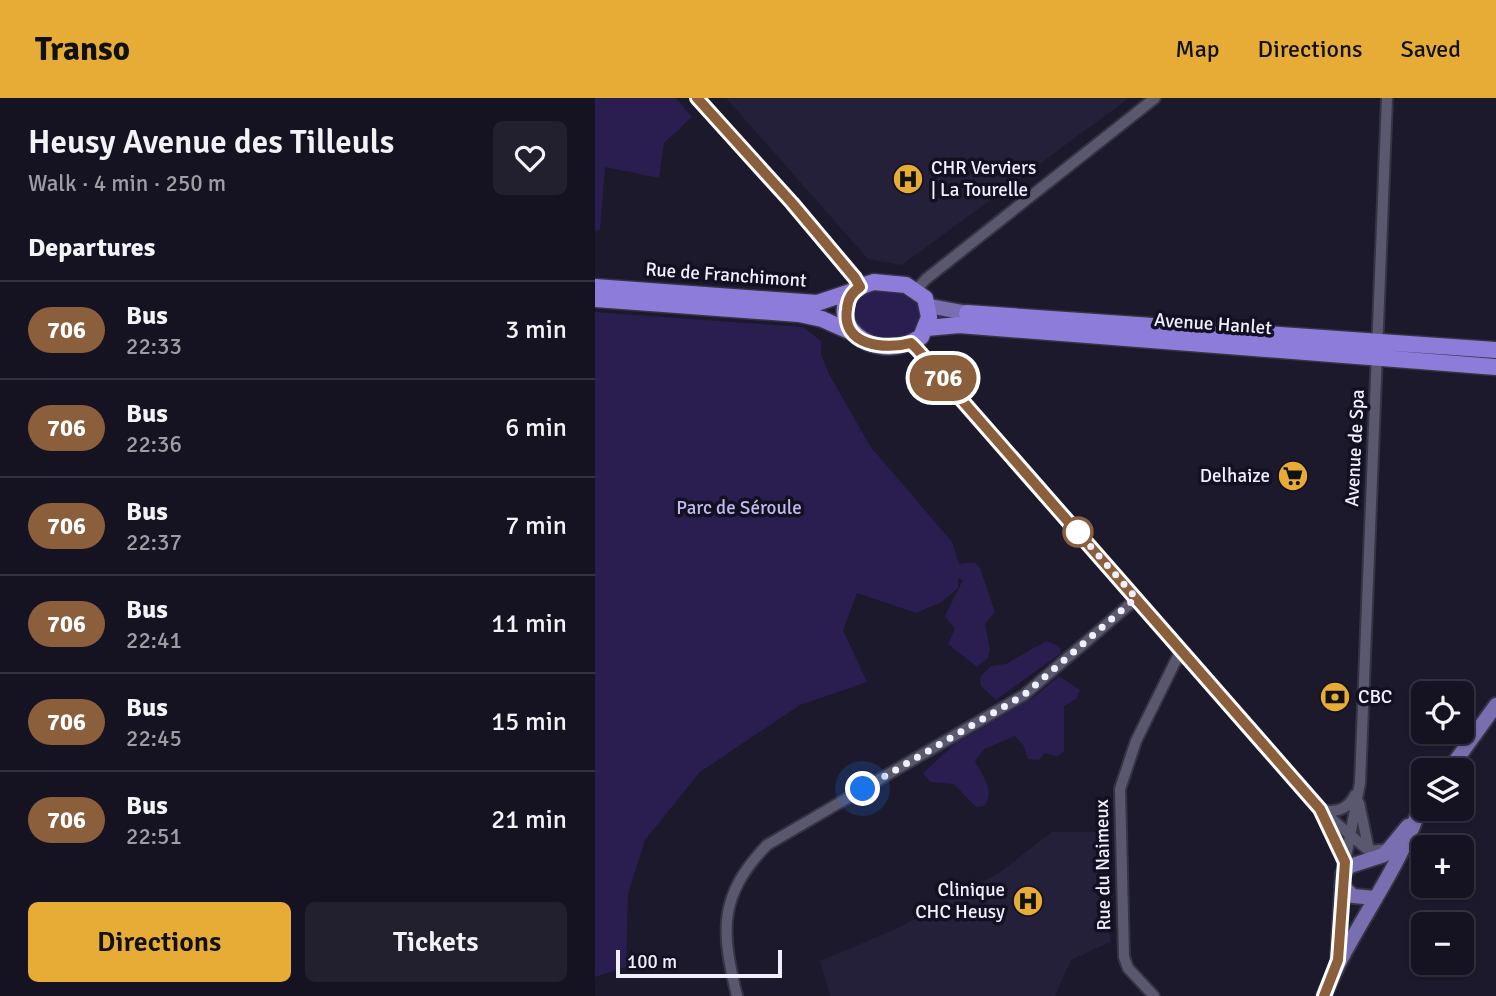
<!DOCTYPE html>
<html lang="en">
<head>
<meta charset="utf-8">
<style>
  body { margin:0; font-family:Signika,sans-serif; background:#22202e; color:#f1f3f6; height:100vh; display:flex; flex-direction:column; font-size:26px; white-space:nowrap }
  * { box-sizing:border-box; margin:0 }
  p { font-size:23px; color:#9d9ea5 }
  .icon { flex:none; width:38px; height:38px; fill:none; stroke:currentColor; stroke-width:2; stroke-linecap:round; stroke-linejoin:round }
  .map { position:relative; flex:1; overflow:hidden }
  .drawer { display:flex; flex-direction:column; background:#151321; width:595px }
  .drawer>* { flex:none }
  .badge { padding:0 14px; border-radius:23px; font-size:24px; line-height:46px }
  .buttons { position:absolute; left:816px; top:583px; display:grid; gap:14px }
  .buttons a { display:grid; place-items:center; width:63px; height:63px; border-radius:10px; background:#151321; box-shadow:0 2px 5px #0004,0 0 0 2px #34323f; font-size:35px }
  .scale { position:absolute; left:21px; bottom:18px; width:166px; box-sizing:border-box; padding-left:7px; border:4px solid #f0effd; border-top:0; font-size:19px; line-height:24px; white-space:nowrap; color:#f0effd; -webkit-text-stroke:5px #131022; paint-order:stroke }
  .you { position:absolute; width:35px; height:35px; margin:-18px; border:5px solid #fff; border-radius:50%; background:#1a73e8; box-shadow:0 0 0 10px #1a73e833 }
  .map>.badge { position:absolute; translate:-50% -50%; box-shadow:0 0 0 4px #fff }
  h2 { padding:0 28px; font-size:26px; line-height:63px }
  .round { display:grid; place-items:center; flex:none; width:74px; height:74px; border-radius:10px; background:#22202e }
  .overview { display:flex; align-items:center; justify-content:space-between; height:119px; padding:0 28px }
  h1 { font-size:33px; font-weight:600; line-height:52px }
  .cta { display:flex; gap:14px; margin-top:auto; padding:14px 28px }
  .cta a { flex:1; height:80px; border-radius:10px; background:#e7ac36; color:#111; font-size:28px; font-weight:600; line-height:80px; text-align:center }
  .cta a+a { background:#22202e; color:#f1f3f6 }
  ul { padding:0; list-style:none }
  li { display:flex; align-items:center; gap:21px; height:98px; padding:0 28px; border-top:2px solid #34323f }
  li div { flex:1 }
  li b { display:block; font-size:26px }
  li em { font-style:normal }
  li .badge { min-width:77px; font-weight:700; text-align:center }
  header { display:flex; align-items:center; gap:42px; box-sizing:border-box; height:98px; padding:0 35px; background:#e7ac36; color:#111 }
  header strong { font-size:33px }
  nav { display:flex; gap:38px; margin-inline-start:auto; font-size:24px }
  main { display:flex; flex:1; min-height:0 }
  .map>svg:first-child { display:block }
  .built { fill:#242039 }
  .green { fill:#291e4f }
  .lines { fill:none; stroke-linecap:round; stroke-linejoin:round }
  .minor-casing { stroke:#363343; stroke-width:14 }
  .major-casing { stroke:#363343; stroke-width:18 }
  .highway-casing { stroke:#363343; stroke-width:19 }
  .minor { stroke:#5a586f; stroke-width:10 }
  .major { stroke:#796eaf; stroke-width:14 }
  .highway { stroke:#8d7cd9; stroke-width:16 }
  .line-casing { stroke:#fff; stroke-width:16 }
  .line { stroke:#8b5e3c; stroke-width:10 }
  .walk { stroke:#f0effd; stroke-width:7; stroke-dasharray:0 12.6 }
  .stop-dot { fill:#fff; stroke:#8b5e3c; stroke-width:3.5 }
  .labels { text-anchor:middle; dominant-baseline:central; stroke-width:7; stroke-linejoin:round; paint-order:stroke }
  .poi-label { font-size:19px; fill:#f0effd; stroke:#131022; text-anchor:start }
  .street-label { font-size:19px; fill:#f0effd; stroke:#131022 }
  .park-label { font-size:19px; fill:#c2baf2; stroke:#131022 }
</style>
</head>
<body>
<header>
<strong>Transo</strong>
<nav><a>Map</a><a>Directions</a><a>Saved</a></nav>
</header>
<main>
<section class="drawer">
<div class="overview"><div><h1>Heusy Avenue des Tilleuls</h1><p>Walk · 4 min · 250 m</p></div><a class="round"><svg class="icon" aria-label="heart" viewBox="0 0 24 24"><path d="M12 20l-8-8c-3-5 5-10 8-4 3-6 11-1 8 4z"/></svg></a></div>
<h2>Departures</h2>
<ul>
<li><span class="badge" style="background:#8b5e3c;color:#fff">706</span><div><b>Bus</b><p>22:33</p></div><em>3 min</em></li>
<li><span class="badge" style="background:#8b5e3c;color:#fff">706</span><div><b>Bus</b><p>22:36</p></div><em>6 min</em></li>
<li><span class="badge" style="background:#8b5e3c;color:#fff">706</span><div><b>Bus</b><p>22:37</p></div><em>7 min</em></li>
<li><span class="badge" style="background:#8b5e3c;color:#fff">706</span><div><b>Bus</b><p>22:41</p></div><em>11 min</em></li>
<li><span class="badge" style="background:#8b5e3c;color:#fff">706</span><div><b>Bus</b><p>22:45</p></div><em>15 min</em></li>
<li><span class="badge" style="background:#8b5e3c;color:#fff">706</span><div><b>Bus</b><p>22:51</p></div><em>21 min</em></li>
</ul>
<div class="cta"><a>Directions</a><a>Tickets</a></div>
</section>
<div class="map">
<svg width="901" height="898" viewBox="0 0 901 898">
  <rect width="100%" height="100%" fill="#1c192c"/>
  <path class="built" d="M131,0H534L307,167L273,161Z
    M457,734H512L515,844L476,862L460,898H235L225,863L301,831L404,775Z"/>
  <path class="green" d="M0,0H81L97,19L69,45L64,80L10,69L5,131L0,133Z
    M279,191L311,193L325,206C335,260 249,246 260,208C263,198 269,194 279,191Z
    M0,214L208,229L226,243V257L234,276L275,348L357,444L364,466L380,464L385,470L400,514L390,526L395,551L393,560L382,569L353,546L360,531L350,518L368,482L363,480V490L347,504L321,515L262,495L248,532L272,584L205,607L105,674L50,742L33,796L31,869L0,879Z
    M451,543L464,548L466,555L401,602L386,588L385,579L396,568L411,566Z
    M464,578L485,592L481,601L469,608V654L462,658L449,655L444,662L433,661L429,648L420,638L389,651L380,663C387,677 401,694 389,708L381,709L359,686L335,684L328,675L361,645L438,600Z"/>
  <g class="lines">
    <g class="minor-casing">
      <path id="minor" d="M102,0L197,105L254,171L265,189
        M321,192L331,181L560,0
        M316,245L725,711L774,753L778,762
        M764,705L774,753L794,751
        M727,712C742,715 753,711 760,697
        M730,720L750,762
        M748,775L765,685L792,0
        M142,898C126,833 123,798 172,747L429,597L541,501
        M559,898L533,870L529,859L525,691L541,643L585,554"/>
    </g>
    <g class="major-casing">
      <path id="major" d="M334,208L372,215
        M854,672L901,607
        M747,788L758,798L780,800
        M743,860L748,776L755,768L789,757L813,728
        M729,898C754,835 798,782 822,718"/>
    </g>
    <g class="highway-casing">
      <path id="highway" d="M279,184L311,187L330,200L334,219L326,239C267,275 215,201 279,184Z
        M0,189L222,205L258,193
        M0,201L204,216L227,221L254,233
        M372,215L901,252
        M332,230L364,227L901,269"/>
    </g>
    <use href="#minor" class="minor"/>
    <use href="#major" class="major"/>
    <use href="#highway" class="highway"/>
  </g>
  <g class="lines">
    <g class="line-casing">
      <path id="line" d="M102,0L197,105L260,180L265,189C256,195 253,201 252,211C246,248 290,252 316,245L322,251L725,711L750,764L743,862L729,898"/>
    </g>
    <use href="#line" class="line"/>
    <path class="walk" d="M268,691L429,597L541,500L483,434"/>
  </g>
  <defs>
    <g id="hospital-disc" transform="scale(1.575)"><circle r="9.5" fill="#e7ac36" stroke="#131022"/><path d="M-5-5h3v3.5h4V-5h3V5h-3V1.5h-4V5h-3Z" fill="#111"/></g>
    <g id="supermarket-disc" transform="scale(1.575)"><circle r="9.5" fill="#e7ac36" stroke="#131022"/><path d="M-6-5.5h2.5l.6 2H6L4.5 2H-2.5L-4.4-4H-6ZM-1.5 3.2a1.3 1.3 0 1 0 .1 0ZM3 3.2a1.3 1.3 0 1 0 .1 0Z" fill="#111"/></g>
    <g id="bank-disc" transform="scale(1.575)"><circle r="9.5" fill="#e7ac36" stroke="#131022"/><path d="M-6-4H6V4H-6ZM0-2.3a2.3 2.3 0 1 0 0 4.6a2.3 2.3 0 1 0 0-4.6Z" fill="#111"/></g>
  </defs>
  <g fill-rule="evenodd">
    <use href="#hospital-disc" x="313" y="81"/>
    <use href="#supermarket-disc" x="698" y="378"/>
    <use href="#bank-disc" x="740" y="599"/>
    <use href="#hospital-disc" x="433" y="803"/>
  </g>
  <circle class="stop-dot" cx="483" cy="434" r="14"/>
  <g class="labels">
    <g class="poi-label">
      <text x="336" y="70">CHR Verviers<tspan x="336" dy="22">| La Tourelle</tspan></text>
      <text x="675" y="378" text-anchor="end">Delhaize</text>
      <text x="763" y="599">CBC</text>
      <text x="410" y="792" text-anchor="end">Clinique<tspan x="410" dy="22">CHC Heusy</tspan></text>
    </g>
    <g class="street-label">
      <text transform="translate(131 177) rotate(4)">Rue de Franchimont</text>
      <text transform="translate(618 226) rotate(4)">Avenue Hanlet</text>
      <text transform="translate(760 350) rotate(-87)">Avenue de Spa</text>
      <text transform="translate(508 767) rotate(-91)">Rue du Naimeux</text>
    </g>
    <g class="park-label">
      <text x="144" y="410">Parc de Séroule</text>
    </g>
  </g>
</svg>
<div class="buttons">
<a><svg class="icon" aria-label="locate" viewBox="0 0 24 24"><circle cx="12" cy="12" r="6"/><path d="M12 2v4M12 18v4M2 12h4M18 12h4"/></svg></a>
<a><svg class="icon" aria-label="layers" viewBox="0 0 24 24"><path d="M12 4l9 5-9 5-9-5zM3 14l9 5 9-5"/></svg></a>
<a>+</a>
<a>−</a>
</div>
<div class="scale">100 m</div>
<div class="you" style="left:268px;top:691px"></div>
<b class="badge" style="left:348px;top:280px;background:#8b5e3c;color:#fff">706</b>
</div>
</main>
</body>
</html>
